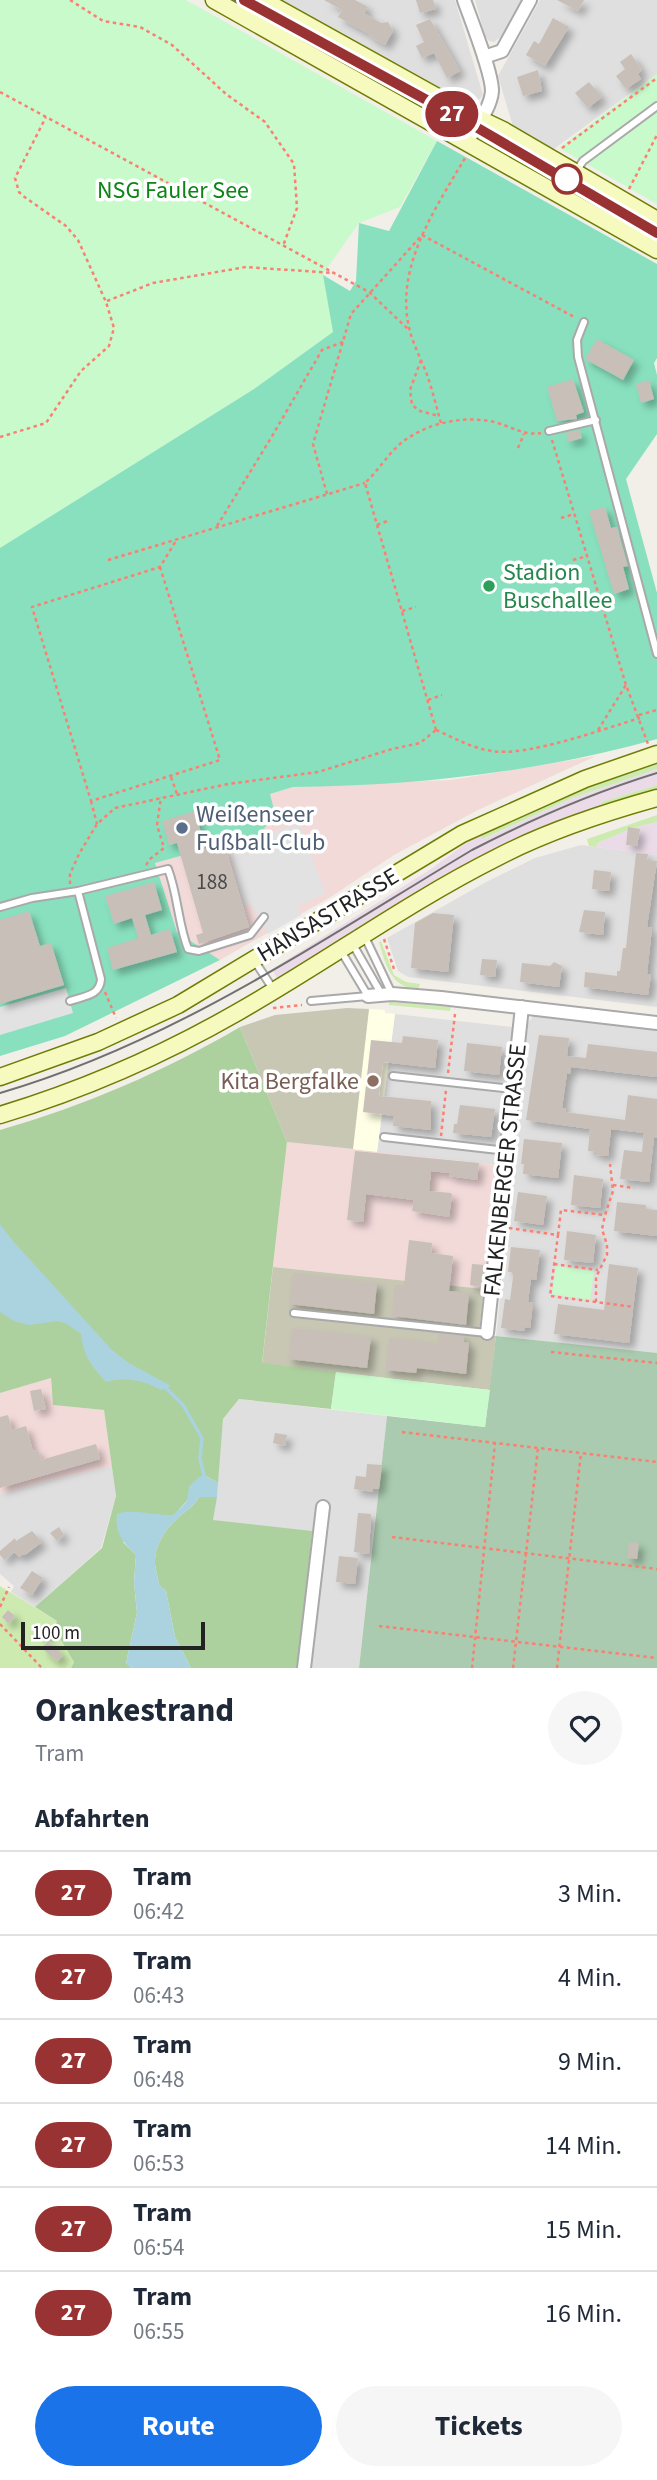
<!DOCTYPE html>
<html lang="de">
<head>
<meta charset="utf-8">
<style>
  body { margin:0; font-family:"Source Sans 3",sans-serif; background:#f6f6f7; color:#1f2937; height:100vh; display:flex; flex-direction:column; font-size:26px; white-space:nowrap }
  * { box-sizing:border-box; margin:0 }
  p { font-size:23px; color:#747a83 }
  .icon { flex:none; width:38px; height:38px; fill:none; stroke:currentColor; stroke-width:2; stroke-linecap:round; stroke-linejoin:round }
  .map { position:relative; height:1668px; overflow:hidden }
  .drawer { display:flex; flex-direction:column; background:#fff; flex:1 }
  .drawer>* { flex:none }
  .badge { padding:0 14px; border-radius:23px; font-size:24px; line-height:46px }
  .scale { position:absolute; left:21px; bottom:18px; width:184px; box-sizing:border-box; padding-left:7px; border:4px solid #222; border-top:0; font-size:19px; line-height:24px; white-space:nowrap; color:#222; -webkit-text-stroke:5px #fff; paint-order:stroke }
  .map>.badge { position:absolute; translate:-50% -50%; box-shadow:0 0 0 4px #fff }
  h2 { padding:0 35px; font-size:26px; line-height:63px }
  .round { display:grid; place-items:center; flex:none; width:74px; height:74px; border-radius:37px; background:#f6f6f7 }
  .overview { display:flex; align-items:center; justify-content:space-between; height:119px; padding:0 35px }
  h1 { font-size:33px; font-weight:700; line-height:52px }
  .cta { display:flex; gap:14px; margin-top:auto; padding:14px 35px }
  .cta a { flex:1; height:80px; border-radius:42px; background:#1a73e8; color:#fff; font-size:28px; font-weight:700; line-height:80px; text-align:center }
  .cta a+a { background:#f6f6f7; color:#1f2937 }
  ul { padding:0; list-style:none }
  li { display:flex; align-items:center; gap:21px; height:84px; padding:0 35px; border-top:2px solid #e0e1e3 }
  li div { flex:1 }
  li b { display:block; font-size:26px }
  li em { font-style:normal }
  li .badge { min-width:77px; font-weight:700; text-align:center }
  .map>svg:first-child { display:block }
  .residential { fill:#e0dfdf }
  .commercial { fill:#f2dad9 }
  .industrial { fill:#ebdbe8 }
  .education { fill:#ffffe5 }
  .construction { fill:#c7c7b4 }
  .grass { fill:#cdebb0 }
  .forest { fill:#add19e }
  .cemetery { fill:#aacbaf }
  .park { fill:#c8facc }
  .pitch { fill:#88e0be }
  .parking { fill:#e2e2e2 }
  .water { fill:#aad3df }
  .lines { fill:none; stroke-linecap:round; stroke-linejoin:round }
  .stream { stroke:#aad3df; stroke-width:3.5 }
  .building { fill:#c7bfb8; filter:url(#shadow) }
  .service-casing { stroke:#a9a9a9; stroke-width:10 }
  .minor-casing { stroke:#a9a9a9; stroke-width:16 }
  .secondary-casing { stroke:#707d05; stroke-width:19 }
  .path { stroke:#fa8072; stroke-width:2.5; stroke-dasharray:3.5 3.5; stroke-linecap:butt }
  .service { stroke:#fff; stroke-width:6 }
  .minor { stroke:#fff; stroke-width:12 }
  .secondary { stroke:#f7fabf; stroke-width:16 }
  .tram { stroke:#707070; stroke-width:2 }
  .line-casing { stroke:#fff; stroke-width:16 }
  .line { stroke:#933; stroke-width:10 }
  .stop-dot { fill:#fff; stroke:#933; stroke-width:3.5 }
  .leisure-dot { fill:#2e9e5b; stroke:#fff; stroke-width:2.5 }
  .service-dot { fill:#5c6f8a; stroke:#fff; stroke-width:2.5 }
  .education-dot { fill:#8d6e63; stroke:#fff; stroke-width:2.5 }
  .labels { text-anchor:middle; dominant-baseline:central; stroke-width:7; stroke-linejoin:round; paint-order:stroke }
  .number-label { font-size:21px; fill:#4b4948 }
  .park-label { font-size:24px; fill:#0c8416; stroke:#fff }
  .leisure-label { font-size:24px; fill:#27864d; stroke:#fff; text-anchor:start }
  .service-label { font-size:24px; fill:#4e5e75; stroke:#fff; text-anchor:start }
  .street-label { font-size:24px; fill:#222; stroke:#fff }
  .education-label { font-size:24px; fill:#785e54; stroke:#fff; text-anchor:end }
</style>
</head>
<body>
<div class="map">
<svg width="657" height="1668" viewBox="0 0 657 1668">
  <defs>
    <filter id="shadow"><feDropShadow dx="5.5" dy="5.5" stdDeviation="3.5" flood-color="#0004"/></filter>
  </defs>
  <rect width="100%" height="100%" fill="#f2efe9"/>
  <path class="residential" d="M273,0H455L483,95L475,104L468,106Z
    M475,0H523L502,36L494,42L489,41L485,36Z
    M540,0H657V74L551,151L514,130L498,76Z
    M581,845L657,855V1007L408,977L398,971L387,938L486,882L535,858Z
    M395,1014L513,1027L498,1165L377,1152Z
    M533,1016L657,1030V1354L496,1336L528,1023Z
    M239,1399L387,1416L359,1668H299L212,1520L223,1419Z
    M112,1466L116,1496L101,1548L35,1607L11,1592L14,1586L0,1574V1494L50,1480Z"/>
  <path class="commercial" d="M596,756L478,810L394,855L329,898L220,960L177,932L155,863L260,834L269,794L293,787L451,780Z
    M287,1142L498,1165L484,1289L273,1267Z
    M51,1378L53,1405L104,1410L112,1466L50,1480L0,1494V1393Z"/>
  <path class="industrial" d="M625,205L657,226V243L615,221Z
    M657,769V785L601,802L602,806L278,980L272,969L431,869L480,833L484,839L570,799Z
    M657,822V855L596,847L598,843L633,828Z"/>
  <path class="education" d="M369,1009L385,1010V1013L395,1014L377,1152L353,1149Z"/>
  <path class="construction" d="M347,1008L369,1009L353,1149L287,1142L240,1027L275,1015Z
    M273,1267L484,1289L479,1334L496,1336L490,1390L262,1364Z"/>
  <path class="grass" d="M224,0H254L460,116L454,127Z
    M657,763V769L570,799L483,839L480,833C538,806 596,782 657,763Z
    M657,785V789L602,806L601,802Z
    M657,815V822L633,828L598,843L596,847L589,846L587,839Z
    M381,941L394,975L406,982L420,984L418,990C390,986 386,966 379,942Z
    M389,1002L451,1007L450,1011L389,1005Z
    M0,1586L57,1621L54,1628L74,1662L71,1668H0Z"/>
  <path class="forest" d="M240,1027L287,1142L262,1363L336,1372L331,1409L239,1399L223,1419L218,1483L204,1475L185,1503L173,1516H156L123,1542L136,1555L134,1582L137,1613L126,1663L132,1668H71L74,1662L54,1628L57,1621L35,1607L102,1548L116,1496L104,1410L53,1405L51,1378L0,1393V1130C84,1106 165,1071 240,1027Z
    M199,1497H217L213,1520L312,1531L299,1668H191L175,1637L166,1591L159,1585C158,1578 156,1571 155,1564C154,1545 166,1528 180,1516C188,1509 193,1507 199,1497Z"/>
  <path class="cemetery" d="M496,1336L657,1353V1668H359L387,1416L485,1427Z"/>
  <path class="park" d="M0,0H186L437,141L400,207L359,223L323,274L333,332L254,389L0,548Z
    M657,74V204L559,148Z
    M556,1266L594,1271L590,1300L552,1294Z
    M336,1372L490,1390L485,1427L331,1409Z"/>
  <path class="pitch" d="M437,141L657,264V358L654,363L657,375V434L626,479L657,593V739C538,772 417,786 293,787L270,794L275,814L260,834L155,863L177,932L220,960L65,1036L0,1056V548L254,389L333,332L323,275L350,291L356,281L359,223L389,231Z"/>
  <path class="parking" d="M300,824L325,893L297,907L301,915L268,934L251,904L243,906L227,845Z
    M66,988L73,1013L0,1035V1007Z"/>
  <path class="water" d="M0,1224L13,1241L112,1350L129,1363L171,1386L161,1390C143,1380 127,1377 106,1382C92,1366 83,1356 81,1334L67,1324L58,1321L29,1325L14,1321L0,1312Z
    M204,1475L218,1483L217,1497H199C193,1507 188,1509 180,1516C166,1528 154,1545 155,1564C156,1571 158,1578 159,1585L166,1591L175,1637L191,1668H132L126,1663L137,1613L134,1582L136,1555C122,1541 115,1534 117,1514C132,1508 155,1516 173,1515C187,1502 187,1505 189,1486L199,1477Z"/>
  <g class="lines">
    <path class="stream" d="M164,1386L183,1405L202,1438L200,1459L204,1475"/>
  </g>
  <path class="building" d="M324,0H355L368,7L364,13L381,23L388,22L393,31L385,45L369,36L371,35L338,17L342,10Z
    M416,0H433L436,9L420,13Z
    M557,0H584L578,11Z
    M553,18L569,27L545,66L526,55L534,41L539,44Z
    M430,19L460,71L447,78L434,53L422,58L416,46L424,42L416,25Z
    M631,54L642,70L638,74L641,79L626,89L616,76L625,69L620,62Z
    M538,70L542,91L523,96L517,77Z
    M589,82L602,97L588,108L575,93Z
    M597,339L634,360L623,380L585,359Z
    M573,379L584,412L576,415L577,419L557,421L547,387Z
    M649,380L654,399L641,403L636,384Z
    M579,430L582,438L568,442L566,433Z
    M605,507L611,528L617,527L628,566L623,567L629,589L614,594L589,511Z
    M195,811L206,851L225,846L249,927L199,944L196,935L203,933L177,843L169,845L162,821Z
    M628,827L640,829L637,846L626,845Z
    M636,853L648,854L647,860L657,861L647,927L652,928L647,974L651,975L648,995L584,987L585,972L617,976V971H620L623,948H626Z
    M594,870L611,872L609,891L592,889Z
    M154,882L162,910L145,915L151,935L170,929L177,952L113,970L107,948L138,938L132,918L114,924L105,896Z
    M584,910L605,912L603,935L579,932Z
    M29,911L40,946L51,943L64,985L0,1004V920Z
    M433,913L454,915L448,972L411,968L415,923Z
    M482,959L497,960L495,977L480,975Z
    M554,962L562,966L559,987L520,982L522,963L550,966Z
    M539,1035L569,1038L567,1056L586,1058L588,1044L657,1052V1077L571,1067L570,1074L567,1073L562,1108L566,1109L565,1112L625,1120L628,1095L657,1099V1138L654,1137L649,1182L620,1179L624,1150L642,1152L644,1133L611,1129L608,1156L596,1155V1152L588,1151L590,1129L526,1120Z
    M403,1036L438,1040L435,1068L383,1062L379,1096L431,1101V1130L393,1126L394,1116L363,1112L371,1040L402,1043Z
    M467,1043L502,1047L499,1075L464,1071Z
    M460,1105L495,1109L491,1137L453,1133L454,1124H457Z
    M524,1139L562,1143L558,1178L523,1174L524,1164H521Z
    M355,1151L479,1163L477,1180L449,1176V1173L431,1171L429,1191L451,1193L452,1195L449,1217L412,1211L414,1200L366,1194L363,1222L347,1220Z
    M574,1175L603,1179L600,1208L571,1205Z
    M518,1192L547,1196L543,1225L514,1221Z
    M617,1202L646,1205V1209L657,1210V1236L614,1231Z
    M567,1231L596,1235L593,1263L564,1260Z
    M409,1240L432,1243L431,1253L453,1256L449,1291L469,1293L466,1325L392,1316L395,1285L404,1286Z
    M511,1247L540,1250L536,1280L531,1279L528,1302H533L530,1328L525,1327L524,1331L501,1328L505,1299L510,1300L513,1277L512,1272H508Z
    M472,1264L485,1265L482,1287L470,1285Z
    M609,1264L638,1268L629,1343L554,1334L558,1304L604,1310Z
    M293,1273L377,1283L374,1314L289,1304Z
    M292,1328L371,1337L367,1368L288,1359Z
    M439,1334L464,1336V1342L469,1343L466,1374L417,1368L416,1373L385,1370L389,1338L438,1344Z
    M41,1389L46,1409L34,1411L30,1391Z
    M8,1415L12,1430L26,1426L33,1451L38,1450L41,1460L96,1444L100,1459L0,1488V1417Z
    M275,1433L287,1435L285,1446L273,1443Z
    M367,1464L382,1465L379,1489H373V1492L354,1489L356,1476L366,1477Z
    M358,1513L371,1514L369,1554L354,1552Z
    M59,1527L64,1535L57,1541L50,1533Z
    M32,1531L42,1542L25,1555L24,1554L19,1557L14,1552L5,1560L0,1555V1551L15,1538L16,1541Z
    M629,1542L639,1543L637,1559L627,1558Z
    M339,1556L358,1558L355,1584L336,1582Z
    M32,1571L43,1578L32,1595L20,1588Z
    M8,1610L15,1616L9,1624L2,1617Z
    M44,1624L52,1630L45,1639L38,1634Z
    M48,1641L63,1655L57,1662L42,1648Z"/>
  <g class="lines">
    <g class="service-casing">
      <path id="service" d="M577,170L583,161L657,106
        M584,322L577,340L578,357L657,654
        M549,431L596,420
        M0,907L32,898L78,891L168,869C178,895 178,924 188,949L199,951L250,935L264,917
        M364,935L392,994
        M352,943L382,995
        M254,960L273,989
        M70,1001C84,996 100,996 101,979L78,891
        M311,1001L368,996L341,951
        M393,1076L513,1089
        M384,1137L507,1151
        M294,1313L487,1333"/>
    </g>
    <g class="minor-casing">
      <path id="minor" d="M464,0C471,20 492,72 492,91C491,108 475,128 467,142
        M484,57L502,51L530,0
        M368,996L392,994L441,998L657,1023
        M487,1333L522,1007
        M304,1668L323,1507"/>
    </g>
    <g class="secondary-casing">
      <path id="secondary" d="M214,0L657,250
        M263,0L461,110L503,130L657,220
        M0,1077L98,1042L178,1005L462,834L585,779L657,754
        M0,1115C83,1090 163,1055 238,1012C326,962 408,902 498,857C548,831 603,813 657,798"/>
    </g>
    <path class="path" d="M70,0L103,21L140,27L172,45L226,94L265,122L294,164L297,208L283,246
      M0,92L369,292L409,330
      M562,148L657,78
      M629,189L657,135
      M422,235L576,318
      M107,301L153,283L246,267L333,273
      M421,360L410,390L412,405L420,411L439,416
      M441,423C436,406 432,388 426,372C420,357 412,342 409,327C395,266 436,208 465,158
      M0,437L46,423L81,371L109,346L114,328L106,302L78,240L66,226L23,196L19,192L15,178L46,117
      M552,440L626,685L648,744
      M518,448L524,434
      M327,494L313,444L351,314L422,235
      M561,518L574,514
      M377,525L390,520
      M217,526L271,438L322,350L343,342
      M108,560L365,483
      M573,560L587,556
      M160,567L220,760L91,801L32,607L160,567L177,539
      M586,603L600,599
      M402,611L416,607
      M428,700L442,695
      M639,715L657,710
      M436,730L365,483C378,471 388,454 401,443C426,423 464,415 494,422C511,426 523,436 541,433
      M436,730C455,738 471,748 492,751C527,757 603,729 640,718
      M598,730L626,685
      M171,777L177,794
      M91,801L97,824
      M146,865L150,859L164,848L157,825L161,797
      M70,884V874L79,854L97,824L115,808L228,784L318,772L392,749L420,743L436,730
      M384,939L395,972
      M105,992L116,1018
      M273,1008L302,1005
      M448,1073L455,1014
      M441,1136L446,1090
      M613,1185L634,1188
      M509,1228L558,1235L550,1296L634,1307
      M558,1235L561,1210L605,1215L613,1191L610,1164
      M554,1264L598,1270
      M596,1302V1277L607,1255V1245L602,1229L605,1215
      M551,1352L657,1363
      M402,1432L657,1462
      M392,1537L657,1569
      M0,1607L9,1587
      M0,1624L42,1668
      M379,1626L657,1658
      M472,1668L495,1443
      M513,1668L538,1448
      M557,1668L581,1453"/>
    <use href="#service" class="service"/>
    <use href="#minor" class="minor"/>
    <use href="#secondary" class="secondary"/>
    <path class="tram" d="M234,0C376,77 521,151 657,239
      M0,1093C172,1043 320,941 472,850C532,819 592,793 657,773"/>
  </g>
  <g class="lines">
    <g class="line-casing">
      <path id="line" d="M244,0L476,127L657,233"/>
    </g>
    <use href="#line" class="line"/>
  </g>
  <circle class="stop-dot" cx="567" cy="179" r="14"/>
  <circle class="leisure-dot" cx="489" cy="586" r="7"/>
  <circle class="service-dot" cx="182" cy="828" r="7"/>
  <circle class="education-dot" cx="373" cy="1081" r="7"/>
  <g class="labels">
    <g class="number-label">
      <text x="212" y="882">188</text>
    </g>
    <g class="park-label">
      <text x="173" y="190">NSG Fauler See</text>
    </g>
    <g class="leisure-label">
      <text x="503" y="572">Stadion<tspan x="503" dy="28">Buschallee</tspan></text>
    </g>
    <g class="service-label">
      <text x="196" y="814">Weißenseer<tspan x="196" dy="28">Fußball-Club</tspan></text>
    </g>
    <g class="street-label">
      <text transform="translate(328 915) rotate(-31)">HANSASTRASSE</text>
      <text transform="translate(505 1170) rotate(-84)">FALKENBERGER STRASSE</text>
    </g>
    <g class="education-label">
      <text x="359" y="1081">Kita Bergfalke</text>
    </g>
  </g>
</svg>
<div class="scale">100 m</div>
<b class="badge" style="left:452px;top:114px;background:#933;color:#fff">27</b>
</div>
<section class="drawer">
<div class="overview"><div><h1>Orankestrand</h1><p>Tram</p></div><a class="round"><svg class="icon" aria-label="heart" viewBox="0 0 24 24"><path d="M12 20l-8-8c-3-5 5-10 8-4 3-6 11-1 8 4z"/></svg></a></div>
<h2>Abfahrten</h2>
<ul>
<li><span class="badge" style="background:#933;color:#fff">27</span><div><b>Tram</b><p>06:42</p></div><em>3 Min.</em></li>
<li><span class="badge" style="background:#933;color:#fff">27</span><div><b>Tram</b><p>06:43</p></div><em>4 Min.</em></li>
<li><span class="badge" style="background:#933;color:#fff">27</span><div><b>Tram</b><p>06:48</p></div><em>9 Min.</em></li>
<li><span class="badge" style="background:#933;color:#fff">27</span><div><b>Tram</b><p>06:53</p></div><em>14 Min.</em></li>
<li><span class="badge" style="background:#933;color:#fff">27</span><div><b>Tram</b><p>06:54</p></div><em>15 Min.</em></li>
<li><span class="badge" style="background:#933;color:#fff">27</span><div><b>Tram</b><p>06:55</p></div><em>16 Min.</em></li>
</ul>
<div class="cta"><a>Route</a><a>Tickets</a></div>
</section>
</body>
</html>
